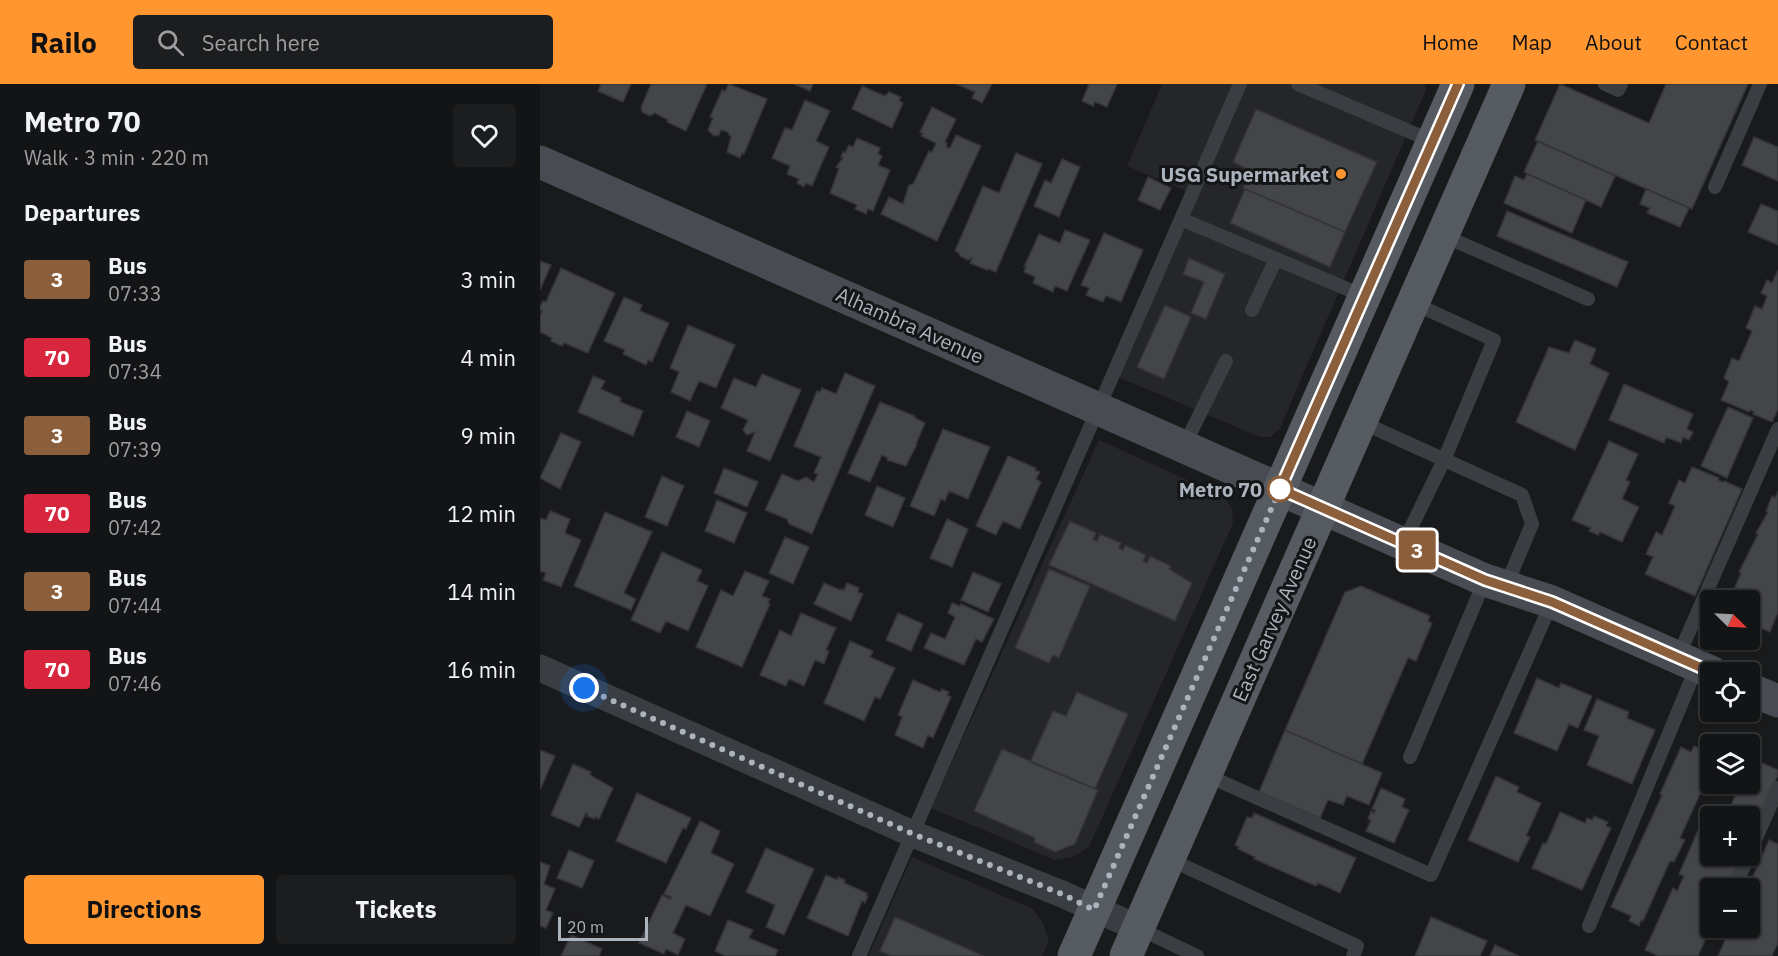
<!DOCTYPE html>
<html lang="en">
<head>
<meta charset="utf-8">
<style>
  body { margin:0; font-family:"IBM Plex Sans",sans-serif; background:#1c1d1e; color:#f1f3f6; height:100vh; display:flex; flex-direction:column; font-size:22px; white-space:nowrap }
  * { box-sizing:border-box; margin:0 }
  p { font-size:20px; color:#9d9ea0 }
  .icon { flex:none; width:33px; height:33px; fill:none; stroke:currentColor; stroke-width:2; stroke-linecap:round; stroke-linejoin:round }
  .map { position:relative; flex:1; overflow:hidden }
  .drawer { display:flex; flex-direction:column; background:#131415; width:540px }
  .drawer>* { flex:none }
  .badge { padding:0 12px; border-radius:4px; font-size:21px; line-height:39px }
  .needle { width:39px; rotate:114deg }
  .fabs { position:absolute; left:1160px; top:506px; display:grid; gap:12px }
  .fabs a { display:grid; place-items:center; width:60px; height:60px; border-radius:6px; background:#131415; box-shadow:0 2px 4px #0004,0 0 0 2px #323334; font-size:30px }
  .scale { position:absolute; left:18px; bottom:15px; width:90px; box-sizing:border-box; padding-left:6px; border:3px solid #abb3bd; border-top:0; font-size:16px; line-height:21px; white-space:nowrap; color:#abb3bd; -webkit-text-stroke:4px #141517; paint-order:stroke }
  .you { position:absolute; width:30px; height:30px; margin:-15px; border:4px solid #fff; border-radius:50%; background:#1a73e8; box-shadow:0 0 0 9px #1a73e833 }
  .map>.badge { position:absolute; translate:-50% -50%; box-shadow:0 0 0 3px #fff }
  h2 { padding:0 24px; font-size:22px; line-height:54px }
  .round { display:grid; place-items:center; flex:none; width:63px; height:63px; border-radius:6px; background:#1c1d1e }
  .overview { display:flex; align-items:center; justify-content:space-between; height:102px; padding:0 24px }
  h1 { font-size:28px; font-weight:700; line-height:45px }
  .button { display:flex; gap:12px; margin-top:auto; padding:12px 24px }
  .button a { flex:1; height:69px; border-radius:6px; background:#ff962f; color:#111; font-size:24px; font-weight:700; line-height:69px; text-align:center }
  .button a+a { background:#1c1d1e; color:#f1f3f6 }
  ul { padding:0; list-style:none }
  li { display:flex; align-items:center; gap:18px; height:78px; padding:0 24px }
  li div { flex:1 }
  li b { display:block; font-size:22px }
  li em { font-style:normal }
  li .badge { min-width:66px; font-weight:700; text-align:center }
  header { display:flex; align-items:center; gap:36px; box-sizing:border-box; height:84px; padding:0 30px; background:#ff962f; color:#111 }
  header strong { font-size:28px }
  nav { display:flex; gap:33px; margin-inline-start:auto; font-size:21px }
  .search { width:420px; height:54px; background:#1c1d1e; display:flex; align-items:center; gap:15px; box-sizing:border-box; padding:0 21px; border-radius:6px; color:#9d9ea0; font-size:22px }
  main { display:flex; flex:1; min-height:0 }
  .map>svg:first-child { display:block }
  .built { fill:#252629 }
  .building { fill:#434549; stroke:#333438; stroke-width:1.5 }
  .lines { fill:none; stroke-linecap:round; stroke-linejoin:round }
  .lane { stroke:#3a3d41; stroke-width:14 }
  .street { stroke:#3a3d41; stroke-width:27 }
  .secondary { stroke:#484c52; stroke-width:33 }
  .primary { stroke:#565a61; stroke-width:33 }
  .line-casing { stroke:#fff; stroke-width:14 }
  .line { stroke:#8b5e3c; stroke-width:9 }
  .walk { stroke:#abb3bd; stroke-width:6; stroke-dasharray:0 10.8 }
  .poi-dot { fill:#ff962f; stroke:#141517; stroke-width:2 }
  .stop-dot { fill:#fff; stroke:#8b5e3c; stroke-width:3 }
  .labels { text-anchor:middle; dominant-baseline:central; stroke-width:6; stroke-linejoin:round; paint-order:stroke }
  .poi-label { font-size:20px; font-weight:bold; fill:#abb3bd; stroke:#141517; text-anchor:end }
  .street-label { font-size:20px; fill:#abb3bd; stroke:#141517 }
  .stop-label { font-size:20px; font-weight:bold; fill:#abb3bd; stroke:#141517; text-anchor:end }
</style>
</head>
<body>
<header>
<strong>Railo</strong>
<div class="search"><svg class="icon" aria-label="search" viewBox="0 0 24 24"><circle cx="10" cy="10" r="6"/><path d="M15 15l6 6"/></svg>Search here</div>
<nav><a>Home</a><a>Map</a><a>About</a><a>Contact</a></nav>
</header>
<main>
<section class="drawer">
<div class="overview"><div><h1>Metro 70</h1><p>Walk · 3 min · 220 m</p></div><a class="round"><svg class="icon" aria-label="heart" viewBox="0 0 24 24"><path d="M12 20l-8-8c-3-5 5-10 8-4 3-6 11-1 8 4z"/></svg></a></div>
<h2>Departures</h2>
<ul>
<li><span class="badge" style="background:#8b5e3c;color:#fff">3</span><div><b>Bus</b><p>07:33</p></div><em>3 min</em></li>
<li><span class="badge" style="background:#d7263d;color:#fff">70</span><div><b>Bus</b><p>07:34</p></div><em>4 min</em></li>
<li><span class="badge" style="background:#8b5e3c;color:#fff">3</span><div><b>Bus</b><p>07:39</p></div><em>9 min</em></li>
<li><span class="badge" style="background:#d7263d;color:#fff">70</span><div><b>Bus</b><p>07:42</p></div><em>12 min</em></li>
<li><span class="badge" style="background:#8b5e3c;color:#fff">3</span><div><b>Bus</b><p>07:44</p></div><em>14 min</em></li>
<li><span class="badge" style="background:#d7263d;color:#fff">70</span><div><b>Bus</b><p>07:46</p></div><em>16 min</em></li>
</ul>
<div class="button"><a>Directions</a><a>Tickets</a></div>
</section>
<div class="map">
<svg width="1238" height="872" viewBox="0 0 1238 872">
  <rect width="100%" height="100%" fill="#191a1c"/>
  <path class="built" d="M622,0H885L886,6L740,344L731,353H720L566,288L648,108L587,82Z
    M559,356L683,412L692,424L693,439L549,763L533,773L515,776L391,724Z
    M372,773L493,825L503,839L509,857L502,872H328Z"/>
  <path class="building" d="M61,0H91L83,18L58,7Z
    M111,0H167L146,47L127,38L128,36L115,29L110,32L102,28L101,23Z
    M189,0L227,15L204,70L202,69L200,74L187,68L191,53L187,48L181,46L179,51L174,52L168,46L173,34L170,33L182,6L185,7Z
    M254,0H273L270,7Z
    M416,0H452L442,19L432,14L435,8Z
    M549,0H577L567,23L555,18L553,22L542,17Z
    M1020,0L1109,39L1126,0H1208L1152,125L995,56Z
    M322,2L345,12L349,8L361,13L359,16L363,19L352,44L312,25Z
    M265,16L290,27L276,57L289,63L272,102L266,99L264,103L257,99L259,95L247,90L250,82L232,74L245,44L252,46Z
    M392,23L416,35L405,58L407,59L406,63L410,64L416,51L441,62L397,157L341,130L349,113L363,120L369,101L373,100L389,67L392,68L396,59L381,52L383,50L380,48Z
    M716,25L837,78L805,148L703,104L711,87L693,78Z
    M1214,53L1238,63V97L1202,81Z
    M317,54L340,64L338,70L342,72L338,81L350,86L333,127L328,125L326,130L315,125L317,121L290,109L299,84L296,83L303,74L301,73L303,68L305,69L309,61L313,63Z
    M998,57L1075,92L1061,123L984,88Z
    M476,69L502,80L456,188L448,185L447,186L430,179L432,174L428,176L420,172L419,169L415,167L443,102L459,109Z
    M522,75L540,83L519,133L494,122L505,96L511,99Z
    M987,90L1046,116L1032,149L964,119L975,92L984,96Z
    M608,93L631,104L620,126L598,116Z
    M705,105L805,148L790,183L690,139Z
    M1106,105L1149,124L1140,143L1107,129L1110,124L1100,120Z
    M1221,120L1238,127V161L1208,148Z
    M967,127L1088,178L1077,203L957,152Z
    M525,146L550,156L527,207L515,202L513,208L493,199L495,193L484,188L486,183H484L499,150L520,159Z
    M564,149L603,166L581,218L566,212L563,218L546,211L549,204L541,201Z
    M649,174L685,190L666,235L651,229L664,198L643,190Z
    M0,177L11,181L0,206Z
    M21,184L75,209L48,269L24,259L22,262L11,257L12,254L0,248V232L2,227L0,226V222L3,217L6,218Z
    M1238,186V325L1232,338L1213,330L1214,328L1210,326L1209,328L1181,316L1189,298L1184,294L1192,274L1199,277L1212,247L1206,244L1215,222L1222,225L1227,212L1221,209L1227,196L1232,199Z
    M84,213L102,221L100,227L129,239L112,278L108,276L106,281L83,270L85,266L64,257Z
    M625,221L651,233L624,295L597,283Z
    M148,241L195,261L176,304L159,297L150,317L131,308L139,288L130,284Z
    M1035,256L1056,265L1050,280L1069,289L1035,366L976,338L1009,263L1029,269Z
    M305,289L335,302L272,450L249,440L247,435L225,426L242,390L258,397L266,393L274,398L278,390L274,389L281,373L254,362L277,307L280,308L282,304L296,310Z
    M222,290L261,306L230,377L207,367L215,348L207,351L203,346L208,336L181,324L194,294L216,303Z
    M53,292L65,297L61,305L81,314L80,318L103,327L93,352L38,328Z
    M1084,300L1153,330L1147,345L1153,348L1149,356L1143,353L1141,359L1126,353L1124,359L1069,336Z
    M340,318L375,332L374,333L385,339L376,360H377L366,382L347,376L348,374L342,371L330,398L308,389Z
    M1188,323L1213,334L1187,394L1161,382Z
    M147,327L170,337L159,363L136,353Z
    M403,345L450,363L428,415L409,407L405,417L401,415L394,432L370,422Z
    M21,349L41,358L20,405L0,394Z
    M1069,357L1098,370L1086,396L1090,398L1082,415L1099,423L1082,458L1060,448L1058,451L1049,447L1051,444L1032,436Z
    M468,372L496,384L495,386L500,388L496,395L501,398L480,445L463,437L456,451L436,442Z
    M1152,383L1179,394L1178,396L1183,398L1184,397L1202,405L1155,512L1105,490L1113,473L1106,470L1116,448L1122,451L1135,422L1129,419L1139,396L1145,399Z
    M184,384L218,398L207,423L174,409Z
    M122,392L144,402L127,442L105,433Z
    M337,402L365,414L353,443L325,431Z
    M1238,407V528L1230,548L1209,539V516H1187L1191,507L1193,508L1201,489L1199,488L1218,450L1216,449L1228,428L1226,427L1232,412L1235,414Z
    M177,416L207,429L194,459L165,447Z
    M10,427L30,435L25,449L41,456L21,503L3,496L6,489L0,487V434L6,436Z
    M65,428L112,448L84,509L96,515L91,526L34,502Z
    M407,435L428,445L412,483L390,474Z
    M530,437L556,449L553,456L557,457L560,450L581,459L579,464L583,466L585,461L606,471L603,477L607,479L610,472L631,482L629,485L652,499L635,537L509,481Z
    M245,453L269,463L253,500L229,489Z
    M122,468L162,486L157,497L168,502L148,547L126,537L120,549L91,536Z
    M509,485L550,502L519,574L513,571L509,579L475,564Z
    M205,487L229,497L222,512L230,515L228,519L230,520L202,583L156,563L181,506L193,512Z
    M433,488L461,500L448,528L421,516Z
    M284,499L300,506L301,505L304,506L307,499L319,504L318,508L323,510L311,537L274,520Z
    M821,502L890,532L888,537L892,539L876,577L868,574L822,680L745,646L805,508Z
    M412,519L420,522L421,520L454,535L442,558L436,555L424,581L384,564L391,549L405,555L415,533L408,529Z
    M261,529L296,544L286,566L289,567L284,580L275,576L264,602L249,595L246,602L220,591L240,546L251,552Z
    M358,529L383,540L371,567L346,556Z
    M310,557L333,567L330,573L355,584L340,615L335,613L324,637L284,619Z
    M997,594L1019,604L1021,599L1052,612L1038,644L1029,640L1017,667L974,649Z
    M373,596L400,608L402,605L409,608L407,611L411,613L393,654L388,651L383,664L355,651L362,633L358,631Z
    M537,608L588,630L555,705L490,678L513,627L526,632Z
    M1057,615L1089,628L1087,634L1115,646L1092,700L1047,681L1059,652L1044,646Z
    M745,646L842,689L829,721L807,712L803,721L788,716L780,734L719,708Z
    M1154,662L1166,668L1164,673L1170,676V688L1140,754L1145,756L1134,778L1130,777L1103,837L1101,836L1099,842L1089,837L1091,832L1071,823L1122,711L1120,710L1141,663L1151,668Z
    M462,665L558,706L535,760L515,768L494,758L495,754L434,727Z
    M0,666L15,672L0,706Z
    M1209,673L1238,686V691L1209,756V732H1186L1196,710L1179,702L1180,699H1209Z
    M33,680L51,688L50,691L73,704L59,735L55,733L54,735L47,732L48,730L46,729L39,743L11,731Z
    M956,692L979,703L977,708L1001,719L986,752L990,753L978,778L928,756Z
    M841,704L865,715L862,723L869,726L854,759L826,747L831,736L828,735L831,727L834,729L835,726L832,725Z
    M97,709L151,734L146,745L143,744L126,779L76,757Z
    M1020,728L1045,739L1047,734L1052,736L1054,732L1068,738L1066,742L1071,744L1042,806L992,784L1003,759L1006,760Z
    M1166,728L1176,732H1170V771H1202L1188,804H1170L1171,843L1158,872H1118L1105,866L1133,804L1137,807L1144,792L1139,790Z
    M714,729L816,774L800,809L778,799L776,802L714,775L715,773L698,765L699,763L695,761L707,733L712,734Z
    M160,737L180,747L171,769L194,780L170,832L146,821L133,849L145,855L138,871L126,865L124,870L99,859L122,811L130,815L131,813L124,810Z
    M1229,756L1238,760V859L1232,872H1178L1191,843H1209L1208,804Z
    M226,764L274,785L244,851L226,843L235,821L206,808Z
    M29,766L54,777L42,804L17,794Z
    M0,778L10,782L4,800L15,805L6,826L13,829L6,844L0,842Z
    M286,791L297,796L298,793L305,796L304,799L327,809L326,811L328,812L325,819L322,817L308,852L267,834Z
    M355,833L444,872H351L340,867Z
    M891,833L947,857L940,872H875Z
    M188,836L213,846L209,854L238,866L235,872H185L175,867Z
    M31,851L62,865L59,872H21Z
    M955,861L979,872H950Z"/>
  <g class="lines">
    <path class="lane" d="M758,0L892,57
      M1065,0L1078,6L1081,0
      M1175,103L1220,0
      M641,135L824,212
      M902,151L1048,215
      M712,226L736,175
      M821,338L982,411L992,440L966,502
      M644,362L686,277
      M863,460L904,376L954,256L873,219
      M1138,573L1238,345
      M870,673L945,496
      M666,691L891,791L1012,518
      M1209,770L1238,704
      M629,775L817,862L813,872
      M1194,804L1209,771
      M1049,842L1157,582
      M598,844L657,872
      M319,872L700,0"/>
    <path class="street" d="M0,584L373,750L522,810L598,844"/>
    <path class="secondary" d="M0,78L945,496L1012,518L1171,588
      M1209,605L1238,617"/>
    <path class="primary" d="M534,872L918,0
      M586,872L969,0"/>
  </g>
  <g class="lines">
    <g class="line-casing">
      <path id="line" d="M918,0L740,405L945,496L1012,518L1171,588"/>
    </g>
    <use href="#line" class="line"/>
    <path class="walk" d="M44,604L373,750L522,810L554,826L740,405"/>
  </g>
  <circle class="poi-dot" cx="801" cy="90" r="6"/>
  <circle class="stop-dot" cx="740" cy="405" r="12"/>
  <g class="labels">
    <g class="poi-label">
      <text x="789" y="90">USG Supermarket</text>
    </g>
    <g class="street-label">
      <text transform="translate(370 241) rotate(24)">Alhambra Avenue</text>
      <text transform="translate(734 535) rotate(-66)">East Garvey Avenue</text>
    </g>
    <g class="stop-label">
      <text x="722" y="405">Metro 70</text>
    </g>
  </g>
</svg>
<div class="fabs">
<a><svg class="needle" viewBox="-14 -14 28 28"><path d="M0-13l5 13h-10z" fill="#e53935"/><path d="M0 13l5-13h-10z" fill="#9d9ea0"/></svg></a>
<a><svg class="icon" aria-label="locate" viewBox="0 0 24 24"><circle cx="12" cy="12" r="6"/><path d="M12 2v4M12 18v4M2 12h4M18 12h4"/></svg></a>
<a><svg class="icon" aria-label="layers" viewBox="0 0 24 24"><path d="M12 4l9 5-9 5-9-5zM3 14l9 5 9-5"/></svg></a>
<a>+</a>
<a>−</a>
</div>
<div class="scale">20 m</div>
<div class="you" style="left:44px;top:604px"></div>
<b class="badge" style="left:877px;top:466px;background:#8b5e3c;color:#fff">3</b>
</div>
</main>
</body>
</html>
